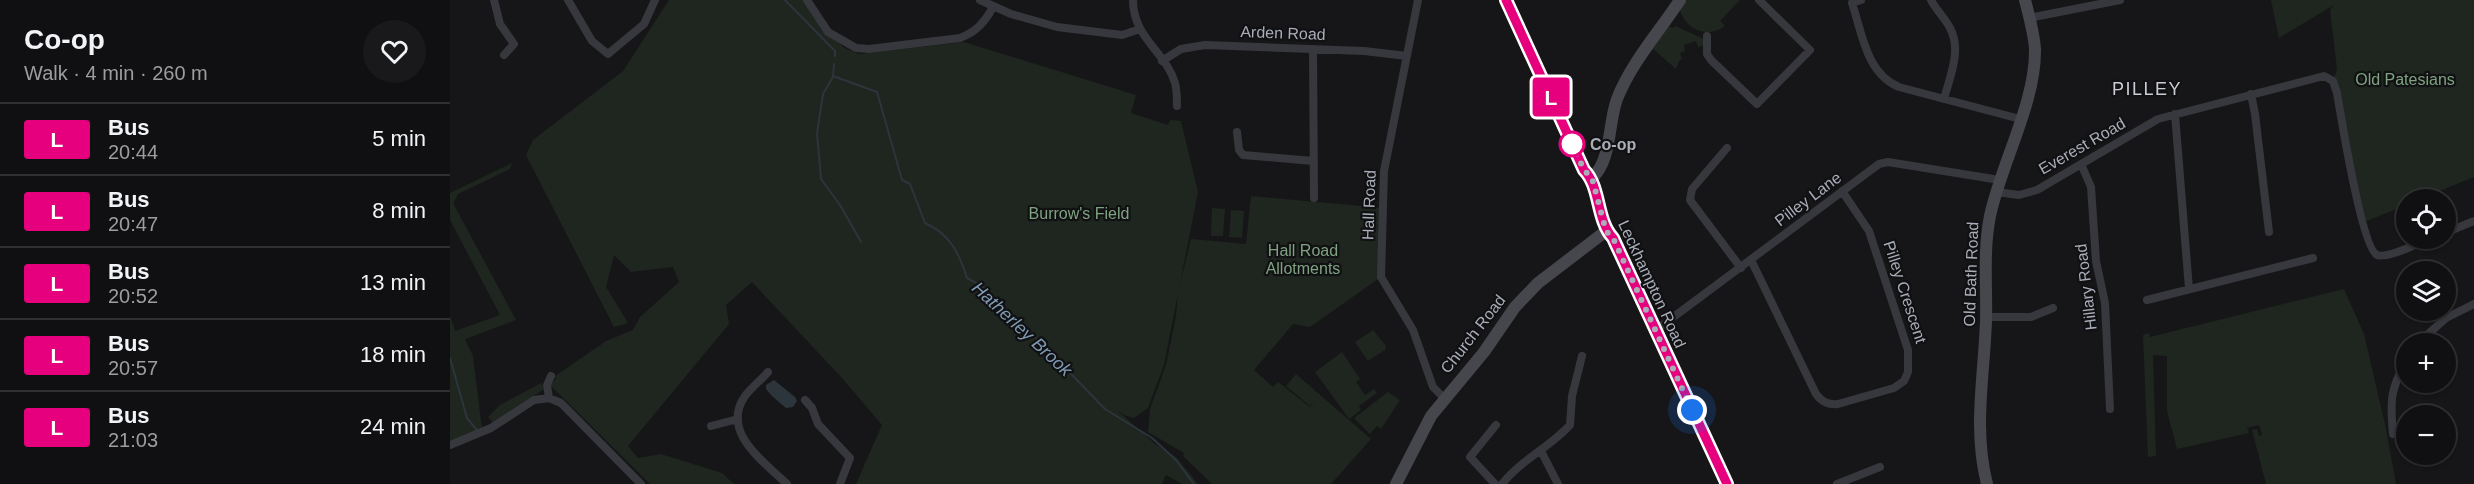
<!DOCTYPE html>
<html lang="en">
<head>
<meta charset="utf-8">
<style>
  body { margin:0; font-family:Arial,sans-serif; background:#19191b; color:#f1f3f6; height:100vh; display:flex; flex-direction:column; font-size:22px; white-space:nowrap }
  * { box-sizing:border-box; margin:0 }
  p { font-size:20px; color:#9c9d9f }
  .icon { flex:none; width:33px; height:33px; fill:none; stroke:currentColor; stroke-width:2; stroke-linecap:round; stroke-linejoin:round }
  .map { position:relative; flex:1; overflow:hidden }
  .side { display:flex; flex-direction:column; background:#101012; width:450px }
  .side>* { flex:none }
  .badge { padding:0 12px; border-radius:4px; font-size:21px; line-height:39px }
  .fabs { position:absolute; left:1946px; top:189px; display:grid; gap:12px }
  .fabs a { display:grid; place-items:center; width:60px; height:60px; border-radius:50%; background:#101012; box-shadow:0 2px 4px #0004,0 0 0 2px #303032; font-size:30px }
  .you { position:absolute; width:30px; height:30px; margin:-15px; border:4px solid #fff; border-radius:50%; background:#1a73e8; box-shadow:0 0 0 9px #1a73e833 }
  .map>.badge { position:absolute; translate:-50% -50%; box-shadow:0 0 0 3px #fff }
  .round { display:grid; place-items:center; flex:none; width:63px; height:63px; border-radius:32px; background:#19191b }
  .head { display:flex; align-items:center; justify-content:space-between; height:102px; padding:0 24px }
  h1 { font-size:28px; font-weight:700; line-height:45px }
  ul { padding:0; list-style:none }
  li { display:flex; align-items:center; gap:18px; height:72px; padding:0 24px; border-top:2px solid #303032 }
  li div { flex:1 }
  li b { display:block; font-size:22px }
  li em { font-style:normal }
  li .badge { min-width:66px; font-weight:700; text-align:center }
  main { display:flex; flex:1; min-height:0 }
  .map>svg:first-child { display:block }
  .green { fill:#1e261f }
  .water { fill:#2c353c }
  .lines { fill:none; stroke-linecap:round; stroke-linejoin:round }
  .stream { stroke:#2c353c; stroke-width:2 }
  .street { stroke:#37383d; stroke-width:8 }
  .secondary { stroke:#45474d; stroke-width:12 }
  .line-casing { stroke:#fff; stroke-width:14 }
  .line { stroke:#e6007e; stroke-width:9 }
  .walk { stroke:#a8adb8; stroke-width:6; stroke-dasharray:0 10.8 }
  .stop-dot { fill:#fff; stroke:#e6007e; stroke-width:3 }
  .labels { text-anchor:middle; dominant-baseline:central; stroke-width:4.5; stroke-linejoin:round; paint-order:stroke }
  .street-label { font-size:16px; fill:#a8adb8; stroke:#111113 }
  .park-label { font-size:16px; fill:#7fa381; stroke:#111113 }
  .stop-label { font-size:16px; font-weight:bold; fill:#a8adb8; stroke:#111113; text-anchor:start }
  .neighbourhood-label { font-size:18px; letter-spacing:1.5px; fill:#c9ccd4; stroke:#111113 }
  .water-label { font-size:18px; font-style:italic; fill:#7f9bb3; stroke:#111113 }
</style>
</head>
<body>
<main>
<section class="side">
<div class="head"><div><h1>Co-op</h1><p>Walk · 4 min · 260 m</p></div><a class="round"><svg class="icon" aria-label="heart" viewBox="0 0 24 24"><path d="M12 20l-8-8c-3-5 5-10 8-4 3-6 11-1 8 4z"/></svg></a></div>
<ul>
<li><span class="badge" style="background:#e6007e;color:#fff">L</span><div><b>Bus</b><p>20:44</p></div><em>5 min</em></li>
<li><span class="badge" style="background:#e6007e;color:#fff">L</span><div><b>Bus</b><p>20:47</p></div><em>8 min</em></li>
<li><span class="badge" style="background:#e6007e;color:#fff">L</span><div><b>Bus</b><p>20:52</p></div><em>13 min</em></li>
<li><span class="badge" style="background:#e6007e;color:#fff">L</span><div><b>Bus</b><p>20:57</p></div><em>18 min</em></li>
<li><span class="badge" style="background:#e6007e;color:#fff">L</span><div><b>Bus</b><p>21:03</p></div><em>24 min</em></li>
</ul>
</section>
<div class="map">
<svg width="2024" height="484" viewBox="0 0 2024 484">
  <rect width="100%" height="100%" fill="#161618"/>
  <path class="green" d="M219,0H354L394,48L410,54L514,42L686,95L681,113L718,125L720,120L731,121L748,192L714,365L698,408L684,418L674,415L667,410L705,444L727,458L748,484H732L716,475L712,484H406L432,425L392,378L302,282L276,305L279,324L178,446L188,458L211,454L272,473L284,484H200L100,385L106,379L105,376L156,341L183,330L190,317L229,282L223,267L181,272L164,255L156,287L178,323L164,327L76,155L83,140L173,71Z
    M1233,0H1290L1270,21L1275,26C1256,40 1233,28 1229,6Z
    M1821,0H2024V177L1970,199L1956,200V205L1912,223L1883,81L1887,69L1880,10L1884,5L1829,38Z
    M1218,26L1223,28L1225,26L1252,38L1256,44L1248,47L1246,41L1234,45L1235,51L1230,53L1232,59L1229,61L1226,69L1203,49Z
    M62,163L60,169L8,194L3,203L66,320L15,339L23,356L32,429L0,442V316L5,331L50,315L0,220V193Z
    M801,196L933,208L931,277L860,327L843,324L804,370L823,387L828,382L860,407L865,400L860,406L836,386L846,374L921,439L881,484H762L733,456L734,453L698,432L700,409L716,365L726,316L728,292L741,239L796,244Z
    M762,208L775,209L773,236H761Z
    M781,210L794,211L792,238L779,237Z
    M1894,289L1914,334L1935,424L1946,484H1816L1802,430L1807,429L1809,436L1812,435L1809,425L1797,428L1799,433L1727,449L1717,411V356L1703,355L1706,456L1698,457L1693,335L1699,333L1700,337Z
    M923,330L936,346L935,350L918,361L905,342Z
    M892,352L910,379L906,382L915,395L924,389L927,393L909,406L911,410L899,419L865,372Z
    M91,383L94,389L43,423L38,417L50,405Z
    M938,392L950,400L931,429L927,426L920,434L904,418Z"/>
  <path class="water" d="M324,380L345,397L347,401L343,407L336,408L322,396L316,389V385Z"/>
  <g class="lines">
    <path class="stream" d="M335,0L385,51V56
      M384,64L383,76L427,92L452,180L460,184L475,223C500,234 509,253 517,278L532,286L599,351L655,409L702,438L726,460L744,484
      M383,77L373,94L367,133L371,179L390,205L411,242
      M0,358L17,418L26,429"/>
    <path class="street" d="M44,0L50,24L64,44L54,55
      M118,0L142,41L158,54L194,24L205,0
      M357,0L378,32L406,48L419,49L510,38C526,32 535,22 543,7
      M530,0L561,14L607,27L672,35L690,29
      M683,0C683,38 716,52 725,83C727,90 727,99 727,106
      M968,0L934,171L931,277L963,330L983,387L994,398
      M1411,0L1402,3C1412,33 1416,73 1449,87L1570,119
      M1481,0C1486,10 1495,18 1500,28C1512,50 1500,76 1494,99
      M1579,18L1670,0
      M1257,36V54L1261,60L1307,104L1360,50L1309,0
      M863,49L864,198
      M712,61L731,49L755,45L914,51L957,56
      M1801,94L1805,114L1819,232
      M1725,114L1739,289
      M787,132L789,150L793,155L863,161
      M1277,148L1242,189L1240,200L1291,268
      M1631,164L1641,187L1646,261L1655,303L1660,409
      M1546,192L1569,195L1587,190L1708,119L1874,76L1883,81L1887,93C1891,116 1912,248 1927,255C1937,259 1969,243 1980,238
      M1995,233L2024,221
      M1301,260L1366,394C1372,402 1378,405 1388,404L1444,388L1454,381L1458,372V350L1419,231L1392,191
      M1697,300L1863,258
      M1536,317H1581L1603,308
      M1206,330L1429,164L1438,162L1550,180
      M1967,344L1996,318L2024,304
      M318,372C311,380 302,387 295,396C270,432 314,462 337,484
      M99,398L97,385L101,376
      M355,400L362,408L368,424L400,458L390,484
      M261,426L288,419
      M1943,434C1940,401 1940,390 1956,361
      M0,445L41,428L84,400L99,398L111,403L191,484
      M1091,451L1108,484
      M1045,484L1020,457L1046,425
      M1052,484C1071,460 1100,447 1120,425L1122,396L1132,356
      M1387,484L1430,467"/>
    <path class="secondary" d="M1056,0L1134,170C1151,187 1146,220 1163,238L1277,484
      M1142,178C1162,160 1158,123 1167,99C1181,63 1209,32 1230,0
      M946,484L981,416L1034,352L1065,307L1088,283L1156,231
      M1537,484C1523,428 1534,378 1536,321C1537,286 1533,251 1540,216C1551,164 1586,102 1585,49C1584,33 1579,16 1575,0"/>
  </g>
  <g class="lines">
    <g class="line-casing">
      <path id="line" d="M1056,0L1134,170C1151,187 1146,220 1163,238L1277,484"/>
    </g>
    <use href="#line" class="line"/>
    <path class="walk" d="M1122,144L1134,170L1142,178L1156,231L1163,238L1242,410"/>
  </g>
  <circle class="stop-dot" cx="1122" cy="144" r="12"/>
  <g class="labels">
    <g class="street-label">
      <text transform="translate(833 33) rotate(2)">Arden Road</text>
      <text transform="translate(1632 146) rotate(-30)">Everest Road</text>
      <text transform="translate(1358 199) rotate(-37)">Pilley Lane</text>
      <text transform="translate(919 205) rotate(-88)">Hall Road</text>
      <text transform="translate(1521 274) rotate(-88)">Old Bath Road</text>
      <text transform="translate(1202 284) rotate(65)">Leckhampton Road</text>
      <text transform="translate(1636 287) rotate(-97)">Hillary Road</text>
      <text transform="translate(1455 292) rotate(72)">Pilley Crescent</text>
      <text transform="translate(1023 334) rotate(-52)">Church Road</text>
    </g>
    <g class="park-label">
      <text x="1955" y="79">Old Patesians</text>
      <text x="629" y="213">Burrow's Field</text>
      <text x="853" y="250">Hall Road<tspan x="853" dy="18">Allotments</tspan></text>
    </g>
    <g class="stop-label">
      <text x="1140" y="144">Co-op</text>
    </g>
    <g class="neighbourhood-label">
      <text x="1697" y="89">PILLEY</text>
    </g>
    <g class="water-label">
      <text transform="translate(572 329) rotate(43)">Hatherley Brook</text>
    </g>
  </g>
</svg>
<div class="fabs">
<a><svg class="icon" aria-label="locate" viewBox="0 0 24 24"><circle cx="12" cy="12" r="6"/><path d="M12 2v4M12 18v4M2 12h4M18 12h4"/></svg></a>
<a><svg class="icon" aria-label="layers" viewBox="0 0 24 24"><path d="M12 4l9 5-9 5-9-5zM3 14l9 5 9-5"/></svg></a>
<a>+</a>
<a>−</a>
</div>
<div class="you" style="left:1242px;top:410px"></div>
<b class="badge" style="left:1101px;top:97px;background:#e6007e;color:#fff">L</b>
</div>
</main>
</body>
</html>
